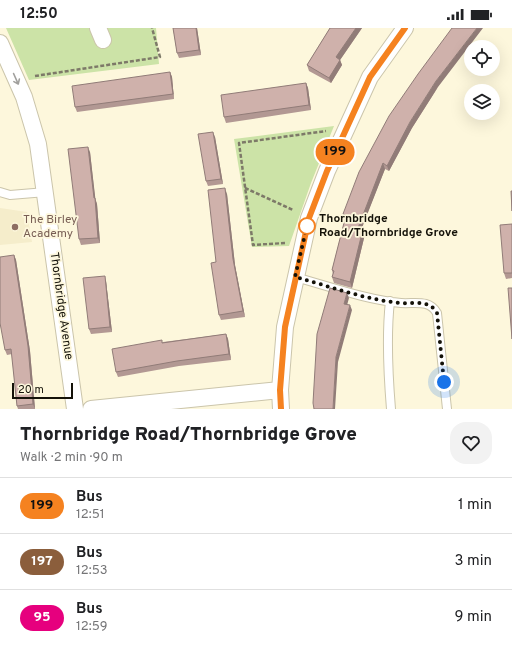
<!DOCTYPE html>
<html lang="en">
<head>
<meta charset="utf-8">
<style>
  body { margin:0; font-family:Overpass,sans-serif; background:#f2f2f2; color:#202124; height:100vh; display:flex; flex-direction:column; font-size:15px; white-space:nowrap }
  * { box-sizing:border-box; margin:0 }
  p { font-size:13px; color:#757577 }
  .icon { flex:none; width:22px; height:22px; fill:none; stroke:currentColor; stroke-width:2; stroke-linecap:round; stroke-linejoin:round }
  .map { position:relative; height:381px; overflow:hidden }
  .panel { display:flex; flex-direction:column; background:#fff; flex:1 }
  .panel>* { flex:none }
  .badge { padding:0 8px; border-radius:13px; font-size:14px; line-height:26px }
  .controls { position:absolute; left:464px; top:12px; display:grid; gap:8px }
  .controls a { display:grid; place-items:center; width:36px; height:36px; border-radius:50%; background:#fff; box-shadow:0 4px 16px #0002; font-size:20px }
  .scale { position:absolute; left:12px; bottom:10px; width:61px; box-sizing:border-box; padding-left:4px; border:2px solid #141209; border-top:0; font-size:11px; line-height:14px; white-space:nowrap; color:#141209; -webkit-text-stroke:3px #fdf7dc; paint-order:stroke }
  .you { position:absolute; width:20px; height:20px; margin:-10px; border:3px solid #fff; border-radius:50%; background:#1a73e8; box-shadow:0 0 0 6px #1a73e833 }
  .map>.badge { position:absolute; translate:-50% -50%; box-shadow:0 0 0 2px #fff }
  .round { display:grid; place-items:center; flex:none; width:42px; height:42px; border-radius:16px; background:#f2f2f2 }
  .overview { display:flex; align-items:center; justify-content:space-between; height:68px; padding:0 20px }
  h1 { font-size:19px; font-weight:800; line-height:30px }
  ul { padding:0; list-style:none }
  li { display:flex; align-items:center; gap:12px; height:56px; padding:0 20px; border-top:1px solid #e0e0e0 }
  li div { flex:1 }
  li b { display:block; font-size:15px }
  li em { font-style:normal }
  li .badge { min-width:44px; font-weight:700; text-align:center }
  .status { display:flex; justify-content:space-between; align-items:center; height:28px; padding:0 20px; background:#fff; direction:ltr }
  .status svg { height:11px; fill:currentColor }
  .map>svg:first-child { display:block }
  .built { fill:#f5edcb }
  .green { fill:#cce3a7 }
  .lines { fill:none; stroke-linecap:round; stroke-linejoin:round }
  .service-casing { stroke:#cbc5ab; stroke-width:10 }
  .minor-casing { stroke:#cbc5ab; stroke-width:18 }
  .path { stroke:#7d7968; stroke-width:2.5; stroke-dasharray:4 2; stroke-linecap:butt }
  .service { stroke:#fff; stroke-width:8 }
  .minor { stroke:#fff; stroke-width:16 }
  .wall { fill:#b29893 }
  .shaded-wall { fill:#917c78 }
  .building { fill:#cfb1ab; stroke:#917c78 }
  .oneway { stroke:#a1a09d }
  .line-casing { stroke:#fff; stroke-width:9 }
  .line { stroke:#f58220; stroke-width:6 }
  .walk { stroke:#141209; stroke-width:4; stroke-dasharray:0 7.2 }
  .stop-dot { fill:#fff; stroke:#f58220; stroke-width:2 }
  .education-dot { fill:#8d6e63; stroke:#fdf7dc; stroke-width:1.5 }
  .labels { text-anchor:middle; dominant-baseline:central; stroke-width:3.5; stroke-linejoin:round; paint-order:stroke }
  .stop-label { font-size:12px; font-weight:bold; fill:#141209; stroke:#fdf7dc; text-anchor:start }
  .education-label { font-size:12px; fill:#785e54; stroke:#fdf7dc; text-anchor:start }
  .street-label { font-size:12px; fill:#141209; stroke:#fdf7dc }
</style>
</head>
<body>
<div class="status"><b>12:50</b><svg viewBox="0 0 49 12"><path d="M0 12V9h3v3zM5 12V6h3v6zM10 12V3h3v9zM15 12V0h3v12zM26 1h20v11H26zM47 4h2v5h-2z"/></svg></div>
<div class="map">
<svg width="512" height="381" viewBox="0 0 512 381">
  <rect width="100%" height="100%" fill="#fdf7dc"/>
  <path class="built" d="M0,180L27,184L32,214L0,217Z"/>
  <path class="green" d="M6,0H156L159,36L29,52Z
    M334,98L311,155L289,218L252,219L234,111Z"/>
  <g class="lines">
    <g class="service-casing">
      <path id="service" d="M0,164L10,167L46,164
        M295,249C328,258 367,272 401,275C415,276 429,271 437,285L447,381
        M390,273C386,309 388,345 391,381"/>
    </g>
    <g class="minor-casing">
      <path id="minor" d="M98,0L103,12
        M0,15L24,69L38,116L75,381
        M91,381L280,362
        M281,381L280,362L285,299L309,190L327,143L370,49L405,0"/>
    </g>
    <path class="path" d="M35,48L160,29L152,0
      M245,160L293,182
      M285,215L253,217L239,115L326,103"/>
    <use href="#service" class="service"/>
    <use href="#minor" class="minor"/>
  </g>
  <path class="wall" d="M173,0H197L201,27L179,30L177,25Z
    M330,0H362L340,32L342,37L331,55L309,43L307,37Z
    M170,44L172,49L174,71L77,84L75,79Z
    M306,55L308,60L311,82L226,95L224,89Z
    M438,59L412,100L389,143L385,141L361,201L365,206L352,260L334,255L332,249L333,247L332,242L345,191L343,186Z
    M215,109L223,156L208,158L206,153Z
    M90,124L95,170L97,176L100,215L81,217L79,211Z
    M227,166L235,237L245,289L221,292L219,287L216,234Z
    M512,196V250L506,251L504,245Z
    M14,227L16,232L30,323L35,381H18L17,378L12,326L7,327L5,322Z
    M106,253L112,304L91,306L89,301Z
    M226,306L228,311L231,332L179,338L118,349L116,344L163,314Z"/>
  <path class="shaded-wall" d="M196,0H197L201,27L199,22Z
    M356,0H362L340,32L342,37L331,55L329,50L336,29Z
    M477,0H483L438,59L412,100L389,143L387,138L410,94L436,53Z
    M170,44L172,49L174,71L173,66Z
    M306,55L308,60L311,82L309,77Z
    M213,104L215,109L223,156L221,151Z
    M88,119L90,124L96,176L94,170Z
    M383,135L385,141L360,205L358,200Z
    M225,160L227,166L235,237L245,289L243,283L233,231Z
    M95,170L97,176L100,215L98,210Z
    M363,201L365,206L352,260L350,254Z
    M14,227L16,232L30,323L35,381L33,376Z
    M105,248L106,253L112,304L110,299Z
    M347,265L349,270L346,281L344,276Z
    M350,277L352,282L338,334L335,381H333L336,329Z
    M226,306L228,311L231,332L229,326Z"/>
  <path class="building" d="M173,0H196L199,22L177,25Z
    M330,0H356L336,29L340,32L329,50L307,37Z
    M452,0H477L436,53L410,94L387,138L383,135L358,200L363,201L350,254L332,249L334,243L332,242L346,187L343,186L359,144L389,88L418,46Z
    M170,44L173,66L75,79L72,58Z
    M306,55L309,77L224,89L221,67Z
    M213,104L221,151L206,153L198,106Z
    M88,119L94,170H95L98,210L79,211L68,121Z
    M225,160L233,231L243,283L219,287L211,235L216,234L208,162Z
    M511,163H512V183Z
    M512,196V245H504L500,197Z
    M14,227L28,318L33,376L17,378L11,321L5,322L0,295V229Z
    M105,248L110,299L89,301L83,250Z
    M330,260L347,265L344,276L350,277L336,329L333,381H314L313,375L317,306Z
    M508,260H512V311Z
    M226,306L229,326L177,333L116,344L112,321L162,312V315Z"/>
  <defs><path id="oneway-shaft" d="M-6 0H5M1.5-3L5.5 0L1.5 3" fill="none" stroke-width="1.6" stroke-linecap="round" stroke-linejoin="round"/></defs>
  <use class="oneway" href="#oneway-shaft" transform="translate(16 51) rotate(66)"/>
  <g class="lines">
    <g class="line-casing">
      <path id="line" d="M281,381L280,362L285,299L309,190L327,143L370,49L405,0"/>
    </g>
    <use href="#line" class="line"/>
    <path class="walk" d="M307,198L295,249C329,258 366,272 401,275C415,276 429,271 437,285L444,354"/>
  </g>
  <circle class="stop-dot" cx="307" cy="198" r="8"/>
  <circle class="education-dot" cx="15" cy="199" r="4"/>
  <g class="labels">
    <g class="stop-label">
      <text x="319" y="191">Thornbridge<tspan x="319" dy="14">Road/Thornbridge Grove</tspan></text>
    </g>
    <g class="education-label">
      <text x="23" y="192">The Birley<tspan x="23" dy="14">Academy</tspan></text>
    </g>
    <g class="street-label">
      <text transform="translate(61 278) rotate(82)">Thornbridge Avenue</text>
    </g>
  </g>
</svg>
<div class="controls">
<a><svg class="icon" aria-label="locate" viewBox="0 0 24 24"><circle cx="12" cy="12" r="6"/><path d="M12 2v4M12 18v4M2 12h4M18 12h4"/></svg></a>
<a><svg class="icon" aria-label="layers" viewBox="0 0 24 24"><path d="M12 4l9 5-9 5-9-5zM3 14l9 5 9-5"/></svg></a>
</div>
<div class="scale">20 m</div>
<div class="you" style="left:444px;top:354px"></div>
<b class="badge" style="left:335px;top:124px;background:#f58220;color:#111">199</b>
</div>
<section class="panel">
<div class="overview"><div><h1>Thornbridge Road/Thornbridge Grove</h1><p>Walk · 2 min · 90 m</p></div><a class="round"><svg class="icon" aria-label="heart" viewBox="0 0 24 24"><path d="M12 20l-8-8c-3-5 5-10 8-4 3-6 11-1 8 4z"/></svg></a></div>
<ul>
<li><span class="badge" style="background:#f58220;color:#111">199</span><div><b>Bus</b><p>12:51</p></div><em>1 min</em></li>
<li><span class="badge" style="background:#8b5e3c;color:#fff">197</span><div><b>Bus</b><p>12:53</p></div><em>3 min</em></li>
<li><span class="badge" style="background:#e6007e;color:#fff">95</span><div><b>Bus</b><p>12:59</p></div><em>9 min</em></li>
</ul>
</section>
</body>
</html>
